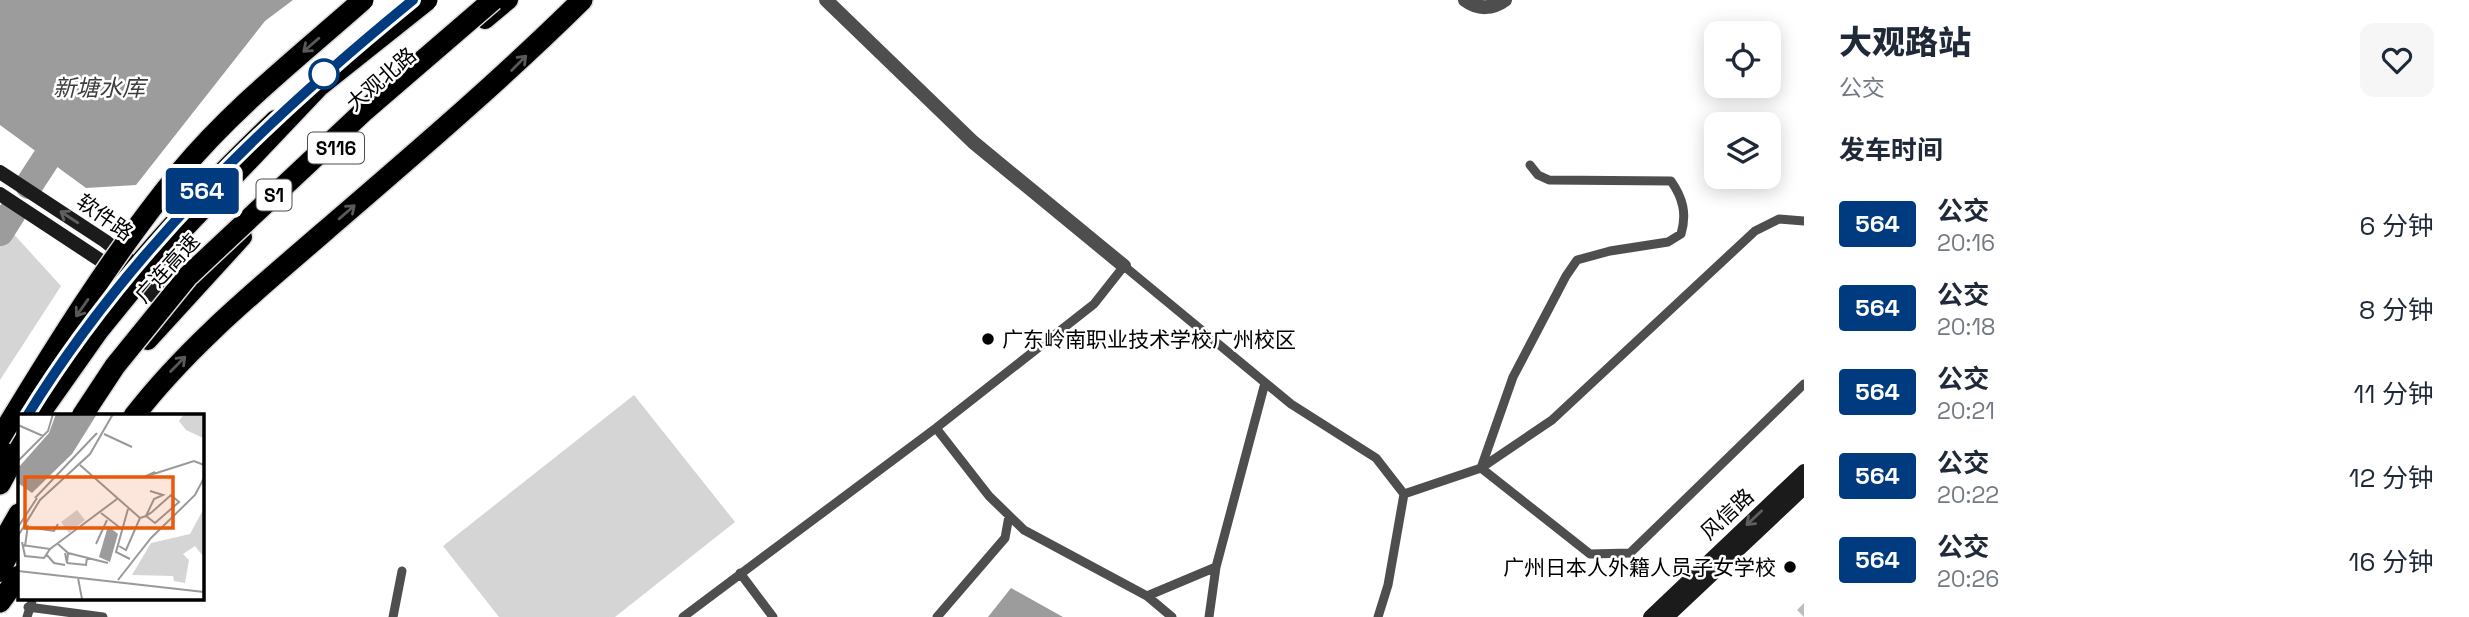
<!DOCTYPE html>
<html lang="zh">
<head>
<meta charset="utf-8">
<style>
  body { margin:0; font-family:"Space Grotesk","Noto Sans SC",sans-serif; background:#f6f6f7; color:#1f2937; height:100vh; display:flex; flex-direction:column; font-size:26px; white-space:nowrap }
  * { box-sizing:border-box; margin:0 }
  p { font-size:23px; color:#747a83 }
  .icon { flex:none; width:38px; height:38px; fill:none; stroke:currentColor; stroke-width:2; stroke-linecap:round; stroke-linejoin:round }
  .map { position:relative; flex:1; overflow:hidden }
  .side { display:flex; flex-direction:column; background:#fff; width:665px }
  .side>* { flex:none }
  .badge { padding:0 14px; border-radius:5px; font-size:24px; line-height:46px }
  .controls { position:absolute; left:1704px; top:21px; display:grid; gap:14px }
  .controls a { display:grid; place-items:center; width:77px; height:77px; border-radius:14px; background:#fff; box-shadow:0 4px 18px #0003; font-size:35px }
  .map>.badge { position:absolute; translate:-50% -50%; box-shadow:0 0 0 4px #fff }
  h2 { padding:0 35px; font-size:26px; line-height:63px }
  .round { display:grid; place-items:center; flex:none; width:74px; height:74px; border-radius:14px; background:#f6f6f7 }
  .headline { display:flex; align-items:center; justify-content:space-between; height:119px; padding:0 35px }
  h1 { font-size:33px; font-weight:800; line-height:52px }
  ul { padding:0; list-style:none }
  li { display:flex; align-items:center; gap:21px; height:84px; padding:0 35px }
  li div { flex:1 }
  li b { display:block; font-size:26px }
  li em { font-style:normal }
  li .badge { min-width:77px; font-weight:700; text-align:center }
  main { display:flex; flex:1; min-height:0 }
  .map>svg:first-child { display:block }
  .green { fill:#d5d5d5 }
  .water { fill:#9c9c9c }
  .lines { fill:none; stroke-linecap:round; stroke-linejoin:round }
  .river { stroke:#9c9c9c; stroke-width:28 }
  .building { fill:#bebebe }
  .primary-casing { stroke:#dbdbdb; stroke-width:21 }
  .highway-casing { stroke:#dbdbdb; stroke-width:24 }
  .lane { stroke:#4e4e4e; stroke-width:9 }
  .street { stroke:#4e4e4e; stroke-width:14 }
  .secondary { stroke:#1b1b1b; stroke-width:14 }
  .primary { stroke:#000; stroke-width:18 }
  .highway { stroke:#000; stroke-width:21 }
  .highway-bridge-casing { stroke:#dbdbdb; stroke-width:24; stroke-linecap:butt }
  .highway-bridge { stroke:#000; stroke-width:21 }
  .oneway { stroke:#595959 }
  .oneway2 { stroke:#5f5f5f }
  .line-casing { stroke:#fff; stroke-width:16 }
  .line { stroke:#003b80; stroke-width:10 }
  .stop-dot { fill:#fff; stroke:#003b80; stroke-width:3.5 }
  .poi-dot { fill:#000; stroke:#fff; stroke-width:2.5 }
  .labels { text-anchor:middle; dominant-baseline:central; stroke-width:5; stroke-linejoin:round; paint-order:stroke }
  .shield { fill:#fff; stroke:#4c4c4c; stroke-width:2 }
  .shield-label { font-size:19px; font-weight:bold; fill:#000 }
  .street-label { font-size:21px; fill:#000; stroke:#fff }
  .poi-label { font-size:21px; fill:#000; stroke:#fff; text-anchor:start }
  .water-label { font-size:23px; font-style:italic; fill:#3d3d3d; stroke:#fff }
  .inset-road { fill:none; stroke:#999; stroke-width:2 }
  .view { fill:#e8590c; fill-opacity:0.15; stroke:#e8590c; stroke-width:3.5 }
  .inset-edge { fill:none; stroke:#000; stroke-width:3.5 }
</style>
</head>
<body>
<main>
<div class="map">
<svg width="1804" height="617" viewBox="0 0 1804 617">
  <rect width="100%" height="100%" fill="#fff"/>
  <path class="green" d="M0,219L61,286L0,380Z
    M634,395L735,522L615,617H499L443,546Z"/>
  <path class="water" d="M0,0H293L265,21L136,185L86,188L0,125Z
    M1011,588L1063,617H988Z"/>
  <g class="lines">
    <path class="river" d="M29,185L46,159
      M0,232L12,213"/>
  </g>
  <path class="building" d="M1804,603V617L1797,610Z"/>
  <g class="lines">
    <g class="primary-casing">
      <path id="primary" d="M485,20L509,0
        M148,341L243,237
        M26,416C94,305 182,208 275,119
        M0,459L19,428
        M0,573L19,537"/>
    </g>
    <g class="highway-casing">
      <path id="highway" d="M134,416C188,346 258,289 325,231C412,156 500,81 582,0
        M0,484L19,449
        M0,547L19,514
        M0,602L19,576"/>
    </g>
    <path class="lane" d="M936,428L989,496L1024,530L1147,596L1172,617
      M1481,468L1513,377L1566,276L1577,260L1610,251L1668,242L1681,234C1687,214 1683,198 1671,181L1549,180L1538,175L1530,165
      M1481,468L1590,554L1630,553L1804,384
      M1404,494L1481,468L1552,420L1755,231L1779,219L1804,221
      M740,573L773,617
      M1147,596L1216,567
      M28,607L103,617
      M27,617L33,598
      M393,617L402,571
      M683,617L936,428L1094,304L1124,266L1291,404L1376,458L1404,494L1388,585L1378,617
      M937,617L1005,538L1009,516
      M1209,617L1216,567L1265,383"/>
    <path class="street" d="M826,0L973,142L1124,266
      M1465,0C1478,10 1493,9 1505,0"/>
    <path class="secondary" d="M0,172L105,241L135,265L172,305
      M0,194L162,301
      M1650,617L1804,471
      M1667,617L1804,488"/>
    <use href="#primary" class="primary"/>
    <use href="#highway" class="highway"/>
    <g class="highway-bridge-casing">
      <path id="highway-bridge" d="M38,416L98,331L167,246L319,86L427,0
        M82,416L115,366L188,276L363,112L493,0
        M0,438C55,347 112,255 180,172C233,108 301,55 363,0"/>
    </g>
    <use href="#highway-bridge" class="highway-bridge"/>
  </g>
  <defs><path id="oneway-shaft" d="M-6 0H5M1.5-3L5.5 0L1.5 3" fill="none" stroke-width="1.6" stroke-linecap="round" stroke-linejoin="round" transform="scale(1.75)"/></defs>
  <g class="oneway">
    <use href="#oneway-shaft" transform="translate(311 45) rotate(139)"/>
    <use href="#oneway-shaft" transform="translate(519 63) rotate(-45)"/>
    <use href="#oneway-shaft" transform="translate(347 212) rotate(-41)"/>
    <use href="#oneway-shaft" transform="translate(82 308) rotate(125)"/>
    <use href="#oneway-shaft" transform="translate(178 364) rotate(-45)"/>
  </g>
  <g class="oneway2">
    <use href="#oneway-shaft" transform="translate(69 217) rotate(-147)"/>
    <use href="#oneway-shaft" transform="translate(1754 518) rotate(137)"/>
  </g>
  <g class="lines">
    <g class="line-casing">
      <path id="line" d="M27,416C127,253 266,120 413,0"/>
    </g>
    <use href="#line" class="line"/>
  </g>
  <circle class="stop-dot" cx="324" cy="74" r="14"/>
  <g class="poi-dot">
    <circle cx="988" cy="339" r="7"/>
    <circle cx="1790" cy="567" r="7"/>
  </g>
  <g class="labels">
    <g class="shield">
      <rect x="308" y="132.5" width="56" height="31" rx="5"/>
      <rect x="256.5" y="179.5" width="35" height="31" rx="5"/>
    </g>
    <g class="shield-label">
      <text x="336" y="148">S116</text>
      <text x="274" y="195">S1</text>
    </g>
    <g class="street-label">
      <text transform="translate(381 79) rotate(-41)">大观北路</text>
      <text transform="translate(105 217) rotate(35)">软件路</text>
      <text transform="translate(167 268) rotate(-48)">广连高速</text>
      <text transform="translate(1727 514) rotate(-43)">风信路</text>
    </g>
    <g class="poi-label">
      <text x="1002" y="339">广东岭南职业技术学校广州校区</text>
      <text x="1776" y="567" text-anchor="end">广州日本人外籍人员子女学校</text>
    </g>
    <g class="water-label">
      <text x="99" y="88">新塘水库</text>
    </g>
  </g>
  <g transform="translate(18 414)">
    <rect width="186" height="186" fill="#fff"/>
    <path d="M166,0H185V24L168,16L161,7ZM59,96L67,106L51,119L43,108ZM185,96V142L177,132L165,140L171,146L167,169L156,167L155,162L114,161L133,129L172,120Z" fill="#d5d5d5"/>
    <path d="M38,0H79L54,40L14,79L0,69V54L31,19ZM90,112L100,120L92,148L81,143Z" fill="#9c9c9c"/>
    <path class="inset-road" d="M0,11L25,22M86,20L114,33M0,47L30,17L35,0M62,51L122,104L108,136L101,132M137,58L126,63L176,47L186,51M17,84L79,19M110,95L98,138L112,145M83,99L105,116M122,104L128,102L134,98L153,81L161,88L137,109L128,102L136,85L145,81L132,77M0,113L19,84M9,113L36,117L40,110M0,122L22,86L72,40L95,0M4,128L7,142L26,144L32,135M40,130L50,139L49,149L47,139M78,130L89,106M4,131L32,135L99,85M7,132L10,111M50,139L90,149M28,140L36,149L47,151M49,149L68,151L69,144M0,157L186,178M60,164L64,185M100,166L133,124L177,81L186,64"/>
    <path class="view" d="M7,63H155V114H7Z"/>
    <rect width="186" height="186" class="inset-edge"/>
  </g>
</svg>
<div class="controls">
<a><svg class="icon" aria-label="locate" viewBox="0 0 24 24"><circle cx="12" cy="12" r="6"/><path d="M12 2v4M12 18v4M2 12h4M18 12h4"/></svg></a>
<a><svg class="icon" aria-label="layers" viewBox="0 0 24 24"><path d="M12 4l9 5-9 5-9-5zM3 14l9 5 9-5"/></svg></a>
</div>
<b class="badge" style="left:202px;top:191px;background:#003b80;color:#fff">564</b>
</div>
<section class="side">
<div class="headline"><div><h1>大观路站</h1><p>公交</p></div><a class="round"><svg class="icon" aria-label="heart" viewBox="0 0 24 24"><path d="M12 20l-8-8c-3-5 5-10 8-4 3-6 11-1 8 4z"/></svg></a></div>
<h2>发车时间</h2>
<ul>
<li><span class="badge" style="background:#003b80;color:#fff">564</span><div><b>公交</b><p>20:16</p></div><em>6 分钟</em></li>
<li><span class="badge" style="background:#003b80;color:#fff">564</span><div><b>公交</b><p>20:18</p></div><em>8 分钟</em></li>
<li><span class="badge" style="background:#003b80;color:#fff">564</span><div><b>公交</b><p>20:21</p></div><em>11 分钟</em></li>
<li><span class="badge" style="background:#003b80;color:#fff">564</span><div><b>公交</b><p>20:22</p></div><em>12 分钟</em></li>
<li><span class="badge" style="background:#003b80;color:#fff">564</span><div><b>公交</b><p>20:26</p></div><em>16 分钟</em></li>
</ul>
</section>
</main>
</body>
</html>
